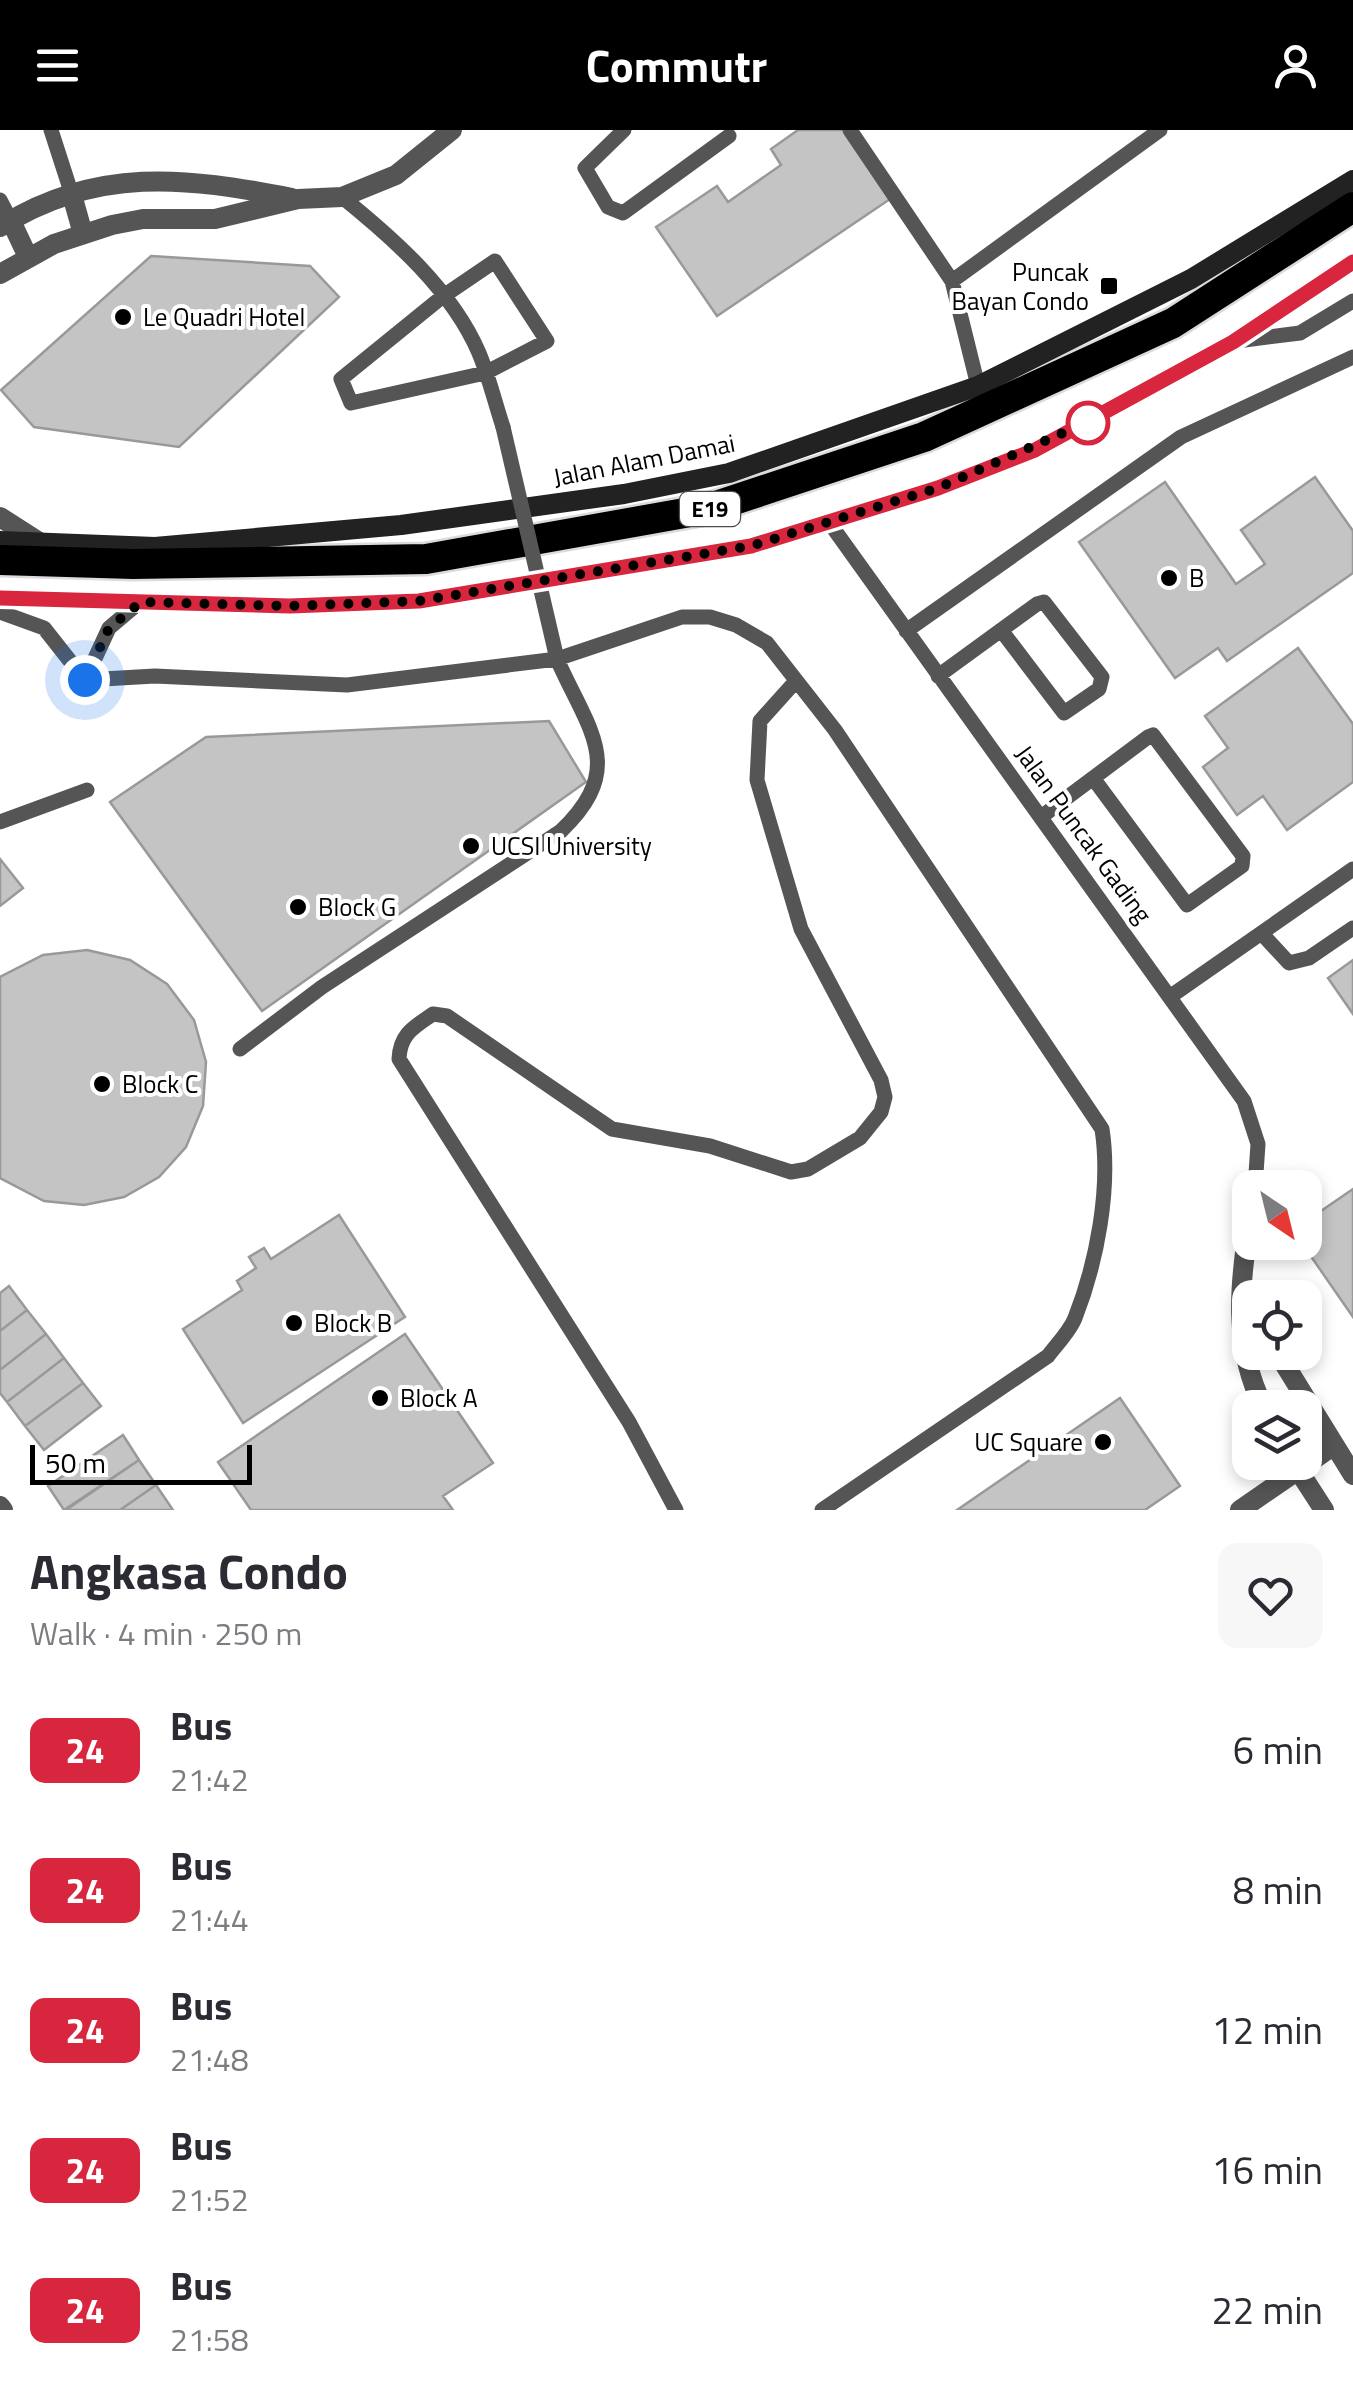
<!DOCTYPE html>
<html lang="en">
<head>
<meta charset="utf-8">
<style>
  body { margin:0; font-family:"Titillium Web",sans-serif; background:#f7f7f7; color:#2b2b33; height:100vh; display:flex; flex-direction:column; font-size:38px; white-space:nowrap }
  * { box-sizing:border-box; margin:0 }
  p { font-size:32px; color:#7c7c81 }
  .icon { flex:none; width:55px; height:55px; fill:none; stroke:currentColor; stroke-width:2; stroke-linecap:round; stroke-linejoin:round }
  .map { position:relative; height:1380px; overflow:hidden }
  .details { display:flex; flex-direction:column; background:#fff; flex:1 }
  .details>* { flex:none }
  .badge { padding:0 20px; border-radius:15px; font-size:35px; line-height:65px }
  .needle { width:65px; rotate:145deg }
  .tools { position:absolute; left:1232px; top:1040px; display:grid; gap:20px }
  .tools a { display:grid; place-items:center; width:90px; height:90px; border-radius:20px; background:#fff; box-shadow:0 5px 15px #0003; font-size:50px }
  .scale { position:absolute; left:30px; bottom:25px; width:222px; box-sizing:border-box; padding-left:10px; border:5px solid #000; border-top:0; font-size:28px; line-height:35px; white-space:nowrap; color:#000; -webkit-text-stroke:8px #fff; paint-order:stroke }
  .you { position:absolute; width:50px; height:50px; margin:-25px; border:8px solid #fff; border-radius:50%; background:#1a73e8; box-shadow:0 0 0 15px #1a73e833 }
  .map>.badge { position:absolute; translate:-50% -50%; box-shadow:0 0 0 5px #fff }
  .round { display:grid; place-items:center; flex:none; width:105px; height:105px; border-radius:20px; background:#f7f7f7 }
  .headline { display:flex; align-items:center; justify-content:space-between; height:170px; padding:0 30px }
  h1 { font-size:48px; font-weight:700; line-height:75px }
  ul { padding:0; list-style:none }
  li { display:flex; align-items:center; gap:30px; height:140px; padding:0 30px }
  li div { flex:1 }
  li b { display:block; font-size:38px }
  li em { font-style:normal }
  li .badge { min-width:110px; font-weight:700; text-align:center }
  header { display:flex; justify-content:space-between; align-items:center; height:130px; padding:0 30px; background:#000; color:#fff; font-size:45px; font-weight:700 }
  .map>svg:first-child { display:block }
  .building { fill:#c4c4c4; stroke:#999; stroke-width:2.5 }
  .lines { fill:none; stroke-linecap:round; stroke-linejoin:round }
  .highway-casing { stroke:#dbdbdb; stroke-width:35 }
  .lane { stroke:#555; stroke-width:15 }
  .street { stroke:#555; stroke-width:20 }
  .secondary { stroke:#222; stroke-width:20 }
  .highway { stroke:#000; stroke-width:30 }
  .lane-bridge { stroke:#555; stroke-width:15 }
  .line-casing { stroke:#fff; stroke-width:22 }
  .line { stroke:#d7263d; stroke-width:15 }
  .walk { stroke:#000; stroke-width:10; stroke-dasharray:0 18 }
  .poi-dot { fill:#000; stroke:#fff; stroke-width:4 }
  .stop-dot { fill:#fff; stroke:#d7263d; stroke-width:5 }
  .labels { text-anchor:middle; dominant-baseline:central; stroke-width:8; stroke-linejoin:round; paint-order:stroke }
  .shield { fill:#fff; stroke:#4c4c4c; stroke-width:2.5 }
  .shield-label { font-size:22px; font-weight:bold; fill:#000 }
  .poi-label { font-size:25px; fill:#000; stroke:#fff; text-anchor:start }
  .street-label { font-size:25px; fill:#000; stroke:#fff }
</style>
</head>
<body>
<header><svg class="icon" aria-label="menu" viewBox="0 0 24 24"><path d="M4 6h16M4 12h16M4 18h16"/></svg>Commutr<svg class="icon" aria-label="person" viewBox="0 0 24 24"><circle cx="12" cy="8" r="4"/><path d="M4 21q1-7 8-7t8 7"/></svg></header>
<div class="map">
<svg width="1353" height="1380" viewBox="0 0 1353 1380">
  <rect width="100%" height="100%" fill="#fff"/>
  <path class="building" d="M798,0H852L896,65L717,186L656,97L717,56L728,72L781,35L771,19Z
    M151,126L310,136L339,167L179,317L34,297L1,260Z
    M1315,347L1353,401V443L1227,531L1218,518L1175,548L1079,412L1165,352L1236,454L1265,434L1241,400Z
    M1298,518L1353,594V652L1287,700L1263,666L1237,685L1203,637L1228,618L1205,586Z
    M549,591L586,652L262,881L110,672L206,607Z
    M0,729L23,758L0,776Z
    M87,820L130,830L167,854L194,890L206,932L203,976L186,1017L159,1047L124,1067L84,1075L44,1071L0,1048V847L43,825Z
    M1353,830V884L1328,848Z
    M1353,1059V1187L1301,1112L1305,1092Z
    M339,1085L405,1187L243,1293L183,1199L242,1160L237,1151L256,1138L249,1127L264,1118L271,1129Z
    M9,1156L27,1180L0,1201V1163Z
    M27,1180L46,1204L0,1240V1201Z
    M46,1204L64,1228L7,1272L0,1263V1240Z
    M405,1204L493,1333L443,1366L453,1380H251L218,1332Z
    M64,1228L83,1253L25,1296L7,1272Z
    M83,1253L101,1276L44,1320L25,1296Z
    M1120,1268L1180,1356L1145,1380H957Z
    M123,1305L139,1330L64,1380L48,1356Z
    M139,1330L156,1355L120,1380H66Z
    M156,1355L173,1380H120Z"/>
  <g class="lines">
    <g class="highway-casing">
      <path id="highway" d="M0,430L133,434L426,429L707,379L924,307L1173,193L1353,77"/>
    </g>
    <path class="lane" d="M51,0L72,65
      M624,0L585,38L608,77L623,83L729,6
      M850,0L952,151L978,256
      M342,67C394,109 452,160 479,223C489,247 495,273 503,297
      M0,70L11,91
      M495,131L547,211L485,243L351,273L341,249L442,167Z
      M952,151L1160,0
      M1237,211L1300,203L1353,171
      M831,395L1244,971L1258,1014L1255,1058
      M0,482L44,498L85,550
      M906,501L1181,307L1353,227
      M938,546L1037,474L1044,472L1102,547L1099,559L1064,583L1001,500
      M85,550L155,546L347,555L557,529L682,487H710L736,495L767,513L835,600L1102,999C1111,1058 1097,1132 1075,1188C1070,1201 1057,1214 1048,1226L822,1380
      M85,550L109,498L141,471
      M1041,687L1148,607L1153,605L1243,726L1242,736L1187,775L1093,648
      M0,692L87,660
      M1262,804L1289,833L1309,828L1353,798
      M1171,866L1353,739
      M240,919L322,857L561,701C628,637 588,600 557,529
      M676,1380L629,1292L399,929C400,904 414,897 433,884L447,886L612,999L710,1016L791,1042L808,1039L860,1008L881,982L885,967L881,950L801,799L757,650L760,591L795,552"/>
    <path class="street" d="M72,65L83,104
      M11,91L28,127
      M0,97C96,36 186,47 292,68
      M0,144L54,114L112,95L143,89H215L298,69L342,67L396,45L452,0
      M0,387L39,412
      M1250,1090C1239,1153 1233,1218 1264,1278
      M1277,1222L1353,1345
      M1293,1332L1324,1380
      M0,1376L3,1380
      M1240,1380L1333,1316"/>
    <path class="secondary" d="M0,411L155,417L401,395L624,364L729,343L978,256L1191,149L1353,50
      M0,468L290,476L419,471L751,416L938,358L1035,320L1233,212L1353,132"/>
    <use href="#highway" class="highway"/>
    <path class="lane-bridge" d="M503,297L557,529"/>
  </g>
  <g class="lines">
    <g class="line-casing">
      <path id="line" d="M0,468L290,476L419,471L751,416L938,358L1035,320L1233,212L1353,132"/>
    </g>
    <use href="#line" class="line"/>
    <path class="walk" d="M85,550L109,498L141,472L290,476L419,471L751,416L938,358L1097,288L1088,293"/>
  </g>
  <g class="poi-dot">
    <rect x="1099" y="146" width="20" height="20" rx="5"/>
    <circle cx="123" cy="187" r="10"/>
    <circle cx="1169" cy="448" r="10"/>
    <circle cx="471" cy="716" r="10"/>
    <circle cx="298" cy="777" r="10"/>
    <circle cx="102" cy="954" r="10"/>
    <circle cx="294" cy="1193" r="10"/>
    <circle cx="380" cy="1268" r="10"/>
    <circle cx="1103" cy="1312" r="10"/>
  </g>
  <circle class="stop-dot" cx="1088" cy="293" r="20"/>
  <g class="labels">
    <rect class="shield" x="680" y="362" width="60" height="34" rx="8"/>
    <g class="shield-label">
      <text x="710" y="379">E19</text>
    </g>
    <g class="poi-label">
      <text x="1089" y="142" text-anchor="end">Puncak<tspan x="1089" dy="29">Bayan Condo</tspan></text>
      <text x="143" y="187">Le Quadri Hotel</text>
      <text x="1189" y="448">B</text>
      <text x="491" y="716">UCSI University</text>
      <text x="318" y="777">Block G</text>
      <text x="122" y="954">Block C</text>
      <text x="314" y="1193">Block B</text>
      <text x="400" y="1268">Block A</text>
      <text x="1083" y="1312" text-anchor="end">UC Square</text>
    </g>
    <g class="street-label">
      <text transform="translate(644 330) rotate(-11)">Jalan Alam Damai</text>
      <text transform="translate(1084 704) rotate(54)">Jalan Puncak Gading</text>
    </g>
  </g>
</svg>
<div class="tools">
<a><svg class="needle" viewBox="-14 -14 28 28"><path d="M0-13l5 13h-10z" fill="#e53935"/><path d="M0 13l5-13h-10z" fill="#7c7c81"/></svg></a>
<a><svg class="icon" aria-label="locate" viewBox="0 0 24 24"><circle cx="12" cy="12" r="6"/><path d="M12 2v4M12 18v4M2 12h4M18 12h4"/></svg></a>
<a><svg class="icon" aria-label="layers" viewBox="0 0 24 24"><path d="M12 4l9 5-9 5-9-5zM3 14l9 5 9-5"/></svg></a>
</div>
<div class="scale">50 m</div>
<div class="you" style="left:85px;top:550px"></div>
</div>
<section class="details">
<div class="headline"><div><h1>Angkasa Condo</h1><p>Walk · 4 min · 250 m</p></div><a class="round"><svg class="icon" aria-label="heart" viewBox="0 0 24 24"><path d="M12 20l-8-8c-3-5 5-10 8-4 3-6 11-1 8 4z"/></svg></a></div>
<ul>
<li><span class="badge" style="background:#d7263d;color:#fff">24</span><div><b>Bus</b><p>21:42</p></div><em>6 min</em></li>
<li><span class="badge" style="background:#d7263d;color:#fff">24</span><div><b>Bus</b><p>21:44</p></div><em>8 min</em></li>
<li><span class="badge" style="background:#d7263d;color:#fff">24</span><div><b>Bus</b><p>21:48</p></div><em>12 min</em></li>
<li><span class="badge" style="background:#d7263d;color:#fff">24</span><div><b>Bus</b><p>21:52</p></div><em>16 min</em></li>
<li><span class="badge" style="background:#d7263d;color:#fff">24</span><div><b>Bus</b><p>21:58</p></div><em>22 min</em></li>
</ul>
</section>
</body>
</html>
